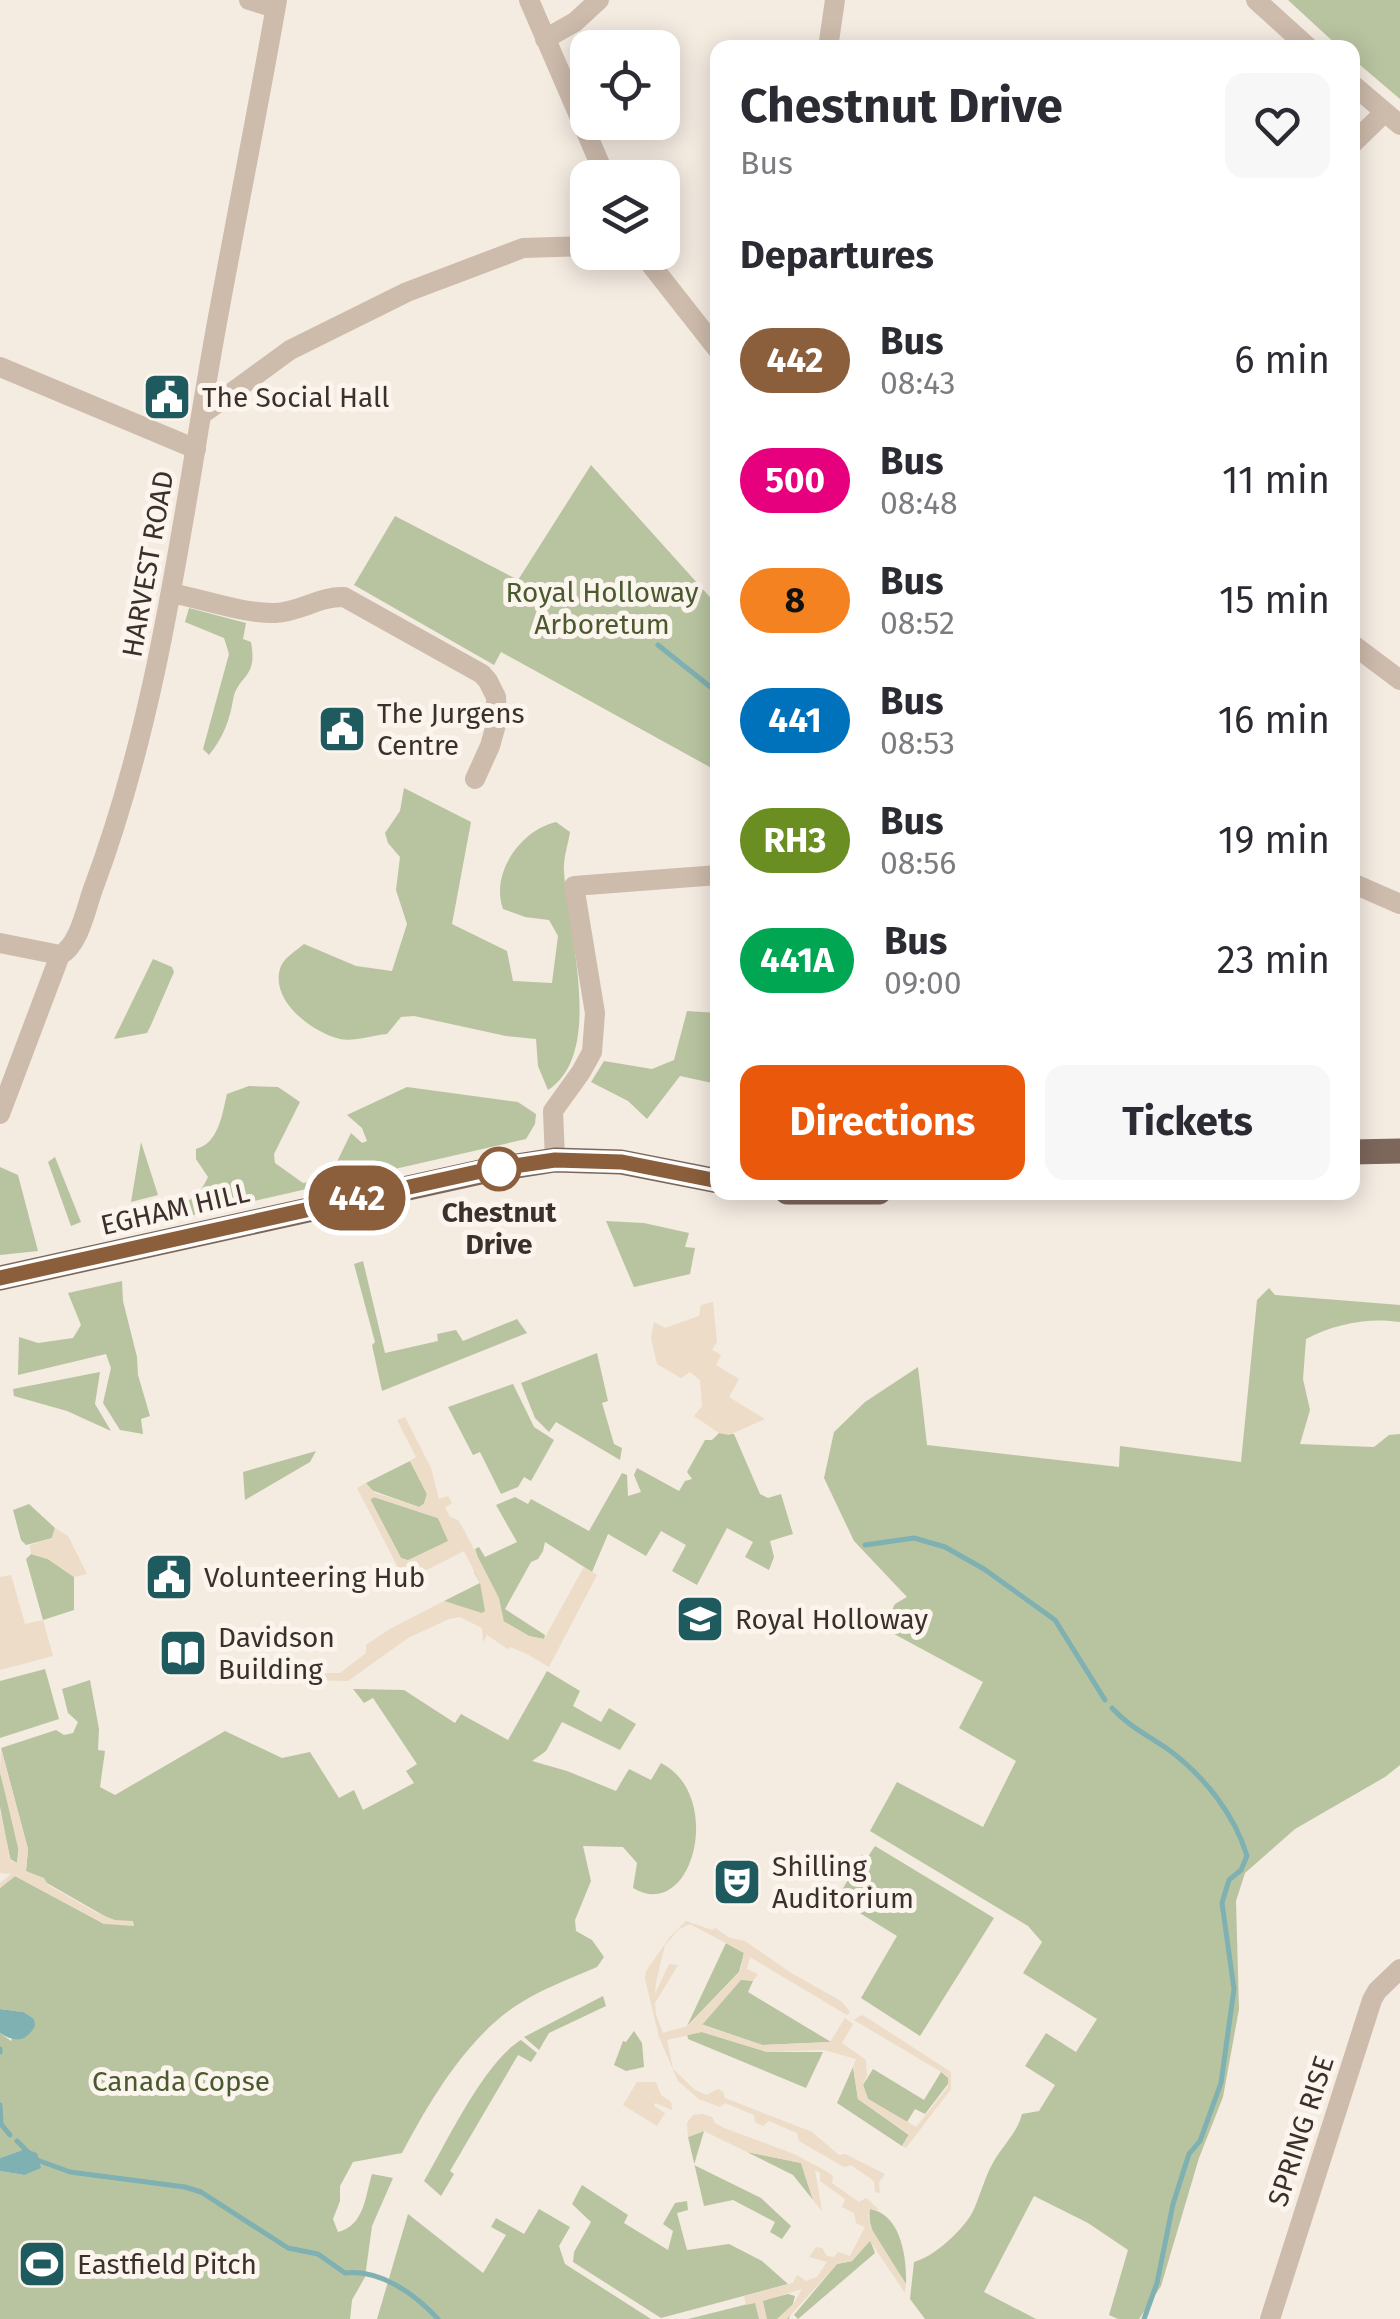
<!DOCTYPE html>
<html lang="en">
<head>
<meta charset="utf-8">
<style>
  body { margin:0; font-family:"Fira Sans",sans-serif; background:#f7f7f7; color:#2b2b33; height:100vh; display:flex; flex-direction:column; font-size:38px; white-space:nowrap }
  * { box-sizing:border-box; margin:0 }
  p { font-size:32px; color:#7c7c81 }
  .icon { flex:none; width:55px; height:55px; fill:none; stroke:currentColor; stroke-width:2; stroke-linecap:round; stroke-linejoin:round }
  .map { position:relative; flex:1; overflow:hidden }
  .drawer { position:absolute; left:710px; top:40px; width:650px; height:1160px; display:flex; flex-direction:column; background:#fff; border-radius:20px; box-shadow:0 5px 25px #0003 }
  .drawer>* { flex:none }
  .badge { padding:0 20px; border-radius:32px; font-size:35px; line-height:65px }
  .fabs { position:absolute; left:570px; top:30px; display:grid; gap:20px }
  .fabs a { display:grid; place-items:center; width:110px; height:110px; border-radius:20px; background:#fff; box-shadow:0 5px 25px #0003; font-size:50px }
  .map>.badge { position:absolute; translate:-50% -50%; box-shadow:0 0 0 5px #fff }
  h2 { padding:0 30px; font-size:38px; line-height:90px }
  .round { display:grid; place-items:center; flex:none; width:105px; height:105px; border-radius:20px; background:#f7f7f7 }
  .summary { display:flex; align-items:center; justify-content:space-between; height:170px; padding:0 30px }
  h1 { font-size:48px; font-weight:700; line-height:75px }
  .cta { display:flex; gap:20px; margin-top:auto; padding:20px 30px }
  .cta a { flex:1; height:115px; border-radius:20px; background:#ea580c; color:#fff; font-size:40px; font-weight:700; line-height:115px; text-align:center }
  .cta a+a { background:#f7f7f7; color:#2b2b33 }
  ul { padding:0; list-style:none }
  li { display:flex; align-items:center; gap:30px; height:120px; padding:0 30px }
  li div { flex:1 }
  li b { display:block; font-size:38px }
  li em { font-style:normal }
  li .badge { min-width:110px; font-weight:700; text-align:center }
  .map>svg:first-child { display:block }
  .green { fill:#b8c4a0 }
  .plaza { fill:#ecdcc8; fill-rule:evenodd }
  .water { fill:#7fb0b2 }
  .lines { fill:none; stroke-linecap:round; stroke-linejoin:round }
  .stream { stroke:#7fb0b2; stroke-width:5 }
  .minor { stroke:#cdbbac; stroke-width:20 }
  .major { stroke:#7d675c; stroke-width:25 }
  .line-casing { stroke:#fff; stroke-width:22 }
  .line { stroke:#8b5e3c; stroke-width:15 }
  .stop-dot { fill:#fff; stroke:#8b5e3c; stroke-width:5 }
  .labels { text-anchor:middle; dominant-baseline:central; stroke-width:10; stroke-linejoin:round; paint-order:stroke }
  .poi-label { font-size:28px; fill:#3b302b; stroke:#fbf5ee; text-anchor:start }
  .street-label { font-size:28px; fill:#3b302b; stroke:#fbf5ee }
  .park-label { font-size:28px; fill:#4a5a2e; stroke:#fbf5ee }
  .stop-label { font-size:28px; font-weight:bold; fill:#3b302b; stroke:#fbf5ee }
</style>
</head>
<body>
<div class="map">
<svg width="1400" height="2319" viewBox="0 0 1400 2319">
  <rect width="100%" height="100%" fill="#f4ebe1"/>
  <path class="green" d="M1288,0H1400V99L1353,59L1352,48L1339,47Z
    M591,465L717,605V771L501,652L494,665L354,585L395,516L518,580Z
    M189,608L246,623L243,639L251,642C258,680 238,674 233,700C230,718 224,737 209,755L203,749L229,654L224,638L185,622Z
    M404,788L471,822L452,924L507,951L513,981L552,983L558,936L549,920L525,917L503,909C490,873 521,830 556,822L570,832C568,845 563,859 564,871C567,928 606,1053 548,1090L538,1066L536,1039L506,1036L414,1016L401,1017L387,1034C373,1035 353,1042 340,1039C311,1032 268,999 281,966C285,957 297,950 304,944L356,966L392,971L407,924L396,890L400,857L388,843L385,833L400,811Z
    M153,959L172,967L174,972L151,1025L147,1033L114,1039Z
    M687,1011L717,1013V1084L680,1076L647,1119L628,1101L591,1082L604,1061L652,1069L674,1060Z
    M249,1086L278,1087L300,1102L274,1154L275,1163L303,1183L329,1178L351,1133L362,1143L367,1141L362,1128L347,1115L407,1087L518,1102L536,1114L535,1124L526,1139L145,1226L137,1215C167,1200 191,1215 208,1177L196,1159V1149C219,1143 222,1114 227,1094Z
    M141,1142L158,1195L131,1202Z
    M55,1157L81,1222L71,1226L48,1162Z
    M0,1167L18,1175L38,1251L0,1255Z
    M606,1221L644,1223L689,1233L685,1247L695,1248L690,1274L634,1287Z
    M363,1261L385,1353L438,1341L437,1334L456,1330L463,1341L517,1319L527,1333L382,1391L372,1345L375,1342L354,1264Z
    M122,1281L123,1301L137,1357L138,1375L150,1416L141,1419L143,1434L120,1430L103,1403L111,1368L106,1354L18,1375L19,1337L38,1343L73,1338L81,1325L68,1293Z
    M1269,1288L1275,1295L1400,1305V1322C1370,1317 1333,1324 1306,1339L1303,1379L1310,1410L1300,1444L1374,1447L1389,1435L1400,1434V1765L1385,1777L1295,1829L1245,1873L1236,1901L1239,2009L1223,2097L1199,2158L1161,2286L1139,2319H1118L1109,2315L1128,2250L1088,2223L1034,2196L984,2292L1036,2319H925L910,2299L914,2262C933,2257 957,2235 969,2218C977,2208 984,2177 994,2161C1004,2144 1017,2133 1022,2114L1039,2111L1055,2085L1025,2066L1046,2033L1076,2052L1097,2019L1023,1973L1042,1942L1028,1926L870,1831L897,1782L983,1827L1016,1761L959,1728L983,1682L883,1628L895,1604L907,1597L854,1541L824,1478L834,1432L865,1402L918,1367L927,1445L1119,1467L1120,1446L1241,1462L1257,1300Z
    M597,1353L608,1401L602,1403L614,1444L622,1448L620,1460L556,1422L549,1432L535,1418L521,1383Z
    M100,1372L95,1404L111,1431L67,1411L14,1396L13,1389Z
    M513,1384L534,1427L554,1440L531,1481L524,1477L518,1487L501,1494L480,1452L473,1455L448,1407Z
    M719,1433L734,1434L760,1494L768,1498L781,1494L793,1534L770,1541L774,1557L769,1570L745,1557L753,1542L727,1528L697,1585L672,1571L686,1545L661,1531L646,1556L608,1534L592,1572L545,1542L543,1551L538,1559L531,1562L505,1609L545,1635L544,1639L529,1636L486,1611L482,1614L444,1601L480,1583L474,1572L481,1568L475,1549L479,1547L485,1557L517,1542L496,1505L515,1497L528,1504L531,1499L589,1531L622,1473L627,1475L628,1496L641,1492L634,1475L637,1468L679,1491L685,1481L692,1479L687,1472L705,1440H712Z
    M316,1451L310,1462L245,1500L243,1472Z
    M410,1461L427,1494L424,1504L419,1507L371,1490L366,1483Z
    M374,1497L438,1518L449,1541L408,1561L401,1558L370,1499Z
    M29,1504L55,1528L52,1538L26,1545L21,1540L13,1510Z
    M31,1554L48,1559L74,1577V1610L43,1620L26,1559Z
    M45,1669L59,1719L0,1738V1681Z
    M547,1671L580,1691L573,1706L601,1722L609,1708L636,1724L620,1750L562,1722L546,1751L532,1761L567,1771L616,1791L629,1769L651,1780L661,1763C725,1795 693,1924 633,1888L637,1863L623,1847L583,1846L591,1881L575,1920L576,1931L592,1940L604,1957L597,1967C569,1979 539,1990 514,2007C465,2041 429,2102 402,2153L353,2162L340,2186V2201L333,2219L338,2232C365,2225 365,2196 372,2174L393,2178L372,2226L365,2277L352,2300L350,2319H0V2171L24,2175L25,2149L0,2158V2033L11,2041L23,2012L0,2009V1888L15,1876L104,1924L108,1918L26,1871L28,1849L1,1748L56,1730L64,1735L73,1733L78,1722L68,1713L62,1689L90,1680L99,1729L98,1750L105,1751L100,1787L115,1795L225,1731L282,1758L310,1752L339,1798L354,1790L363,1810L414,1783L406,1771L417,1764L373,1698L364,1703L353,1689L404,1690L455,1723L461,1714L508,1740Z
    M0,1772L19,1845L17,1863L10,1859L0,1807Z
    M875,1846L994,1918L920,2036L861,1998L897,1936L837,1899L862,1855L867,1858Z
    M726,1943L744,1953L739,1972L687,2026Z
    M741,1979L753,1981L748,1992L831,2042L762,2045L701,2024Z
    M603,1996L606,2006L549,2033L539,2050L524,2037Z
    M634,2031L642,2043L644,2067L626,2071L614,2065L623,2041L626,2042Z
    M702,2032L767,2052H823L806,2088L688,2039L687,2033Z
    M521,2040L537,2053L531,2062L518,2055L450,2171L454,2174L441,2196L424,2181C447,2142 484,2062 521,2040Z
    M853,2067L858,2099L909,2135L902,2146L837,2103Z
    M873,2069L924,2100L941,2072L951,2080L925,2114L915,2109L907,2122L868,2099L863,2085Z
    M704,2131L694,2165L761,2198L791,2226L782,2239L770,2232L775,2222L733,2200L704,2206L688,2137Z
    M747,2152L801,2163L813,2200L793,2175Z
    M582,2185L628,2215L624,2223L668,2250L673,2231L663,2224L675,2203L687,2201L688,2210L677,2213L687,2250L729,2244L762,2261L788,2284L661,2318L573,2262L574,2252L591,2222L572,2204Z
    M539,2209L570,2227L559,2246L565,2264L651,2319H377L408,2214L483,2273L506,2235L491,2227L496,2218L524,2234Z
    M870,2209C901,2214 907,2258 906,2284C893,2264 865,2234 870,2209Z
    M870,2240L875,2253L798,2319L794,2315L837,2264L852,2261Z
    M788,2294L795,2296L789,2319H688Z"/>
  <path class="plaza" d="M713,1302L717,1342L712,1350L721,1355L716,1365L739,1379L729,1397L765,1419L729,1435L719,1433L694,1416L702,1406L700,1380L690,1372L681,1378L657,1364L651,1338L654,1322L665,1328L699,1316L701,1305Z
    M405,1417L431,1468L439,1499L448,1496L452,1503L445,1507L450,1517L458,1520L464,1530L499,1598L504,1622L529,1636L544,1639L584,1567L597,1575L549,1667L527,1654L510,1647L508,1649L487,1635L483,1642L482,1628L460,1617L449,1619L408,1638L348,1681L312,1680L323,1673H340L366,1653V1645L390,1629L444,1601L482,1613L485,1611L480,1583L464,1551L405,1581L357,1488L366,1483L375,1493L419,1507L424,1504L427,1494L410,1461L416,1457L397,1420ZM374,1497L438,1518L448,1541L408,1560L401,1558L370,1500Z
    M55,1528L68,1536L87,1574L74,1577L48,1559L31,1554L30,1545L52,1538Z
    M11,1575L25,1624L43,1620L53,1656L0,1670V1577Z
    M1,1748L28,1849L26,1871L44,1878L48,1885L97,1913L115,1920L133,1921L134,1926L105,1924L15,1876L0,1888V1883L11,1874L0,1873V1811L11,1861L17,1863L19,1852L0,1772Z
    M686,1921L712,1930L715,1928L730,1938L745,1941L791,1973L841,2001L850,2012L847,2015L750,1957L747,1969L758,1974L753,1981L741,1980L702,2025L763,2045L830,2042L845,2018L853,2024L842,2043L866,2060L867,2075L863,2085L868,2099L916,2127L948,2087V2076L854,2020L861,2015L866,2017L951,2072V2089L906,2148L902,2146L909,2134L858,2099L853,2067L856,2059L824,2050L767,2052L702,2032L667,2040L673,2069L695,2090L707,2095L718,2089L723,2092L725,2098L812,2132L839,2155L845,2154L885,2174L879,2182L880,2193L875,2192L874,2181L851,2165L844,2167L799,2141L797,2133L769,2121L763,2126L755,2122L754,2115L725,2103L720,2107L699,2099L678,2081L659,2037L645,1979L646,1971L670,1937ZM690,1924L744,1953L740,1972L687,2026L663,2033L656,2014L655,2003L678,1965L669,1964L655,1994L656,1982L665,1945L679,1929Z
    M637,2082H656L661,2095L671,2102L672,2110L655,2103L654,2106L665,2113L657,2126L623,2105Z
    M703,2114L712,2117L715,2123L724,2128L794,2154L826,2171L833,2176L832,2183L859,2202L866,2198L875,2206L879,2210L870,2209L868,2215L871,2228L906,2284L905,2293L870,2241L852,2261L837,2264L787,2319H777L794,2303L802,2289L763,2301L767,2319H759L755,2303L746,2305L744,2296L793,2283L797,2275L806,2281L817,2277L827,2262L809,2257L816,2247L822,2248L827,2256L834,2257L838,2252L850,2256L865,2227L856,2223L854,2213L842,2207L845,2199L820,2181V2173L815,2170L822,2211L813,2200L801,2163L747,2152L704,2131L688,2137L687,2123L693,2115Z"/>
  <path class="water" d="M0,2009L23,2012L34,2019L35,2026C26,2042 15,2043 0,2033Z
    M25,2149L37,2153L41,2168L24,2175L0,2171V2158Z"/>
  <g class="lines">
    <path class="stream" d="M658,645L718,693
      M865,1545L914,1538L945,1547L984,1569L1055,1620L1105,1700
      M1112,1708C1128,1726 1149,1736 1169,1750C1204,1776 1235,1815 1247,1856L1241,1870L1229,1880L1222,1903L1234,1989L1221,2083L1200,2141L1189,2154L1173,2204L1157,2283L1144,2319
      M0,2049V2052
      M0,2105L1,2124L10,2135
      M17,2141L29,2153
      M37,2160L70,2172L185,2187L201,2192L288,2248L318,2254L345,2273C380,2269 415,2294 438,2319"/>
    <path class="minor" d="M249,0L275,8
      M529,0L606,178
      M1256,0L1309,48
      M545,39L575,22L599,0
      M828,48L835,0
      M1352,84L1400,125
      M1352,144L1385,112
      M641,252L718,350
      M0,367L196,449
      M201,415L290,350L407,292L523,248L588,246
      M171,593C202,599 245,614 275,613C300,612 320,596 344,597L482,674L488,681L496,697L497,721L490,746L475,779
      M1352,644L1400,680
      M1352,883L1400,904
      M0,943L60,955
      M0,1114L60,955C79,946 86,908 93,889C161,708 182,517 216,328C236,218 258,109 277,0
      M555,1160L553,1111L581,1072L592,1052L595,1013L574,886L718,875
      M1270,2319L1372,2000L1377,1991L1400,1969"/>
    <path class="major" d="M1352,1152L1400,1151
      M787,1192H879
      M0,1278L485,1171L555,1160L621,1162L718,1181"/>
  </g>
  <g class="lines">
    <g class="line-casing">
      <path id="line" d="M0,1278L486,1170L555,1160L622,1162L718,1181"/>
    </g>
    <use href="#line" class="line"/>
  </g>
  <defs>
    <g id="civic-square" transform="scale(2.5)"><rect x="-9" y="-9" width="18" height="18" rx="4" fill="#1f5a5e" stroke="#fbf5ee"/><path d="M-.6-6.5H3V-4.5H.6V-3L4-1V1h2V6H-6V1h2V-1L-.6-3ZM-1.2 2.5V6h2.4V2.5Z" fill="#fff"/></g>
    <g id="university-square" transform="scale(2.5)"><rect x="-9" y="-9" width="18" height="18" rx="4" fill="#1f5a5e" stroke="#fbf5ee"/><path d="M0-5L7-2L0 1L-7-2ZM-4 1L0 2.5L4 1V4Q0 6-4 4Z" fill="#fff"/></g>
    <g id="library-square" transform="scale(2.5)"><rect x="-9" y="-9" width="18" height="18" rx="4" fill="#1f5a5e" stroke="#fbf5ee"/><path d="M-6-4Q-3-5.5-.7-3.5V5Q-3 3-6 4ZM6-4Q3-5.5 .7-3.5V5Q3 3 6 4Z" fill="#fff"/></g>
    <g id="theatre-square" transform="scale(2.5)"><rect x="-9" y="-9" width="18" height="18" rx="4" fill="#1f5a5e" stroke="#fbf5ee"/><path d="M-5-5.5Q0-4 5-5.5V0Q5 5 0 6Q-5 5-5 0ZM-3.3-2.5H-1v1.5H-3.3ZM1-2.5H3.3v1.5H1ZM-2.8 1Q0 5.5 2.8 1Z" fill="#fff"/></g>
    <g id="stadium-square" transform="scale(2.5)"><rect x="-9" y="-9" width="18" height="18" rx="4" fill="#1f5a5e" stroke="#fbf5ee"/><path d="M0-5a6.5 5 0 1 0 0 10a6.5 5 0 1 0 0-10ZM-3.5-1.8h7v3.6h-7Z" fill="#fff"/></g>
  </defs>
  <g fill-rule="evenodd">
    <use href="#civic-square" x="167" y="397"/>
    <use href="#civic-square" x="342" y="729"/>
    <use href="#civic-square" x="169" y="1577"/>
    <use href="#university-square" x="700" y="1619"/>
    <use href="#library-square" x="183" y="1653"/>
    <use href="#theatre-square" x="737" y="1882"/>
    <use href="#stadium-square" x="42" y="2264"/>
  </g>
  <circle class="stop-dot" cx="499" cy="1169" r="20"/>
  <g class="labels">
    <g class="poi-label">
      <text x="202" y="397">The Social Hall</text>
      <text x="377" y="713">The Jurgens<tspan x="377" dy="32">Centre</tspan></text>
      <text x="204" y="1577">Volunteering Hub</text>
      <text x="735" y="1619">Royal Holloway</text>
      <text x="218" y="1637">Davidson<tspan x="218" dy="32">Building</tspan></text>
      <text x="772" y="1866">Shilling<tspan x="772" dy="32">Auditorium</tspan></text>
      <text x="77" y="2264">Eastfield Pitch</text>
    </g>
    <g class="street-label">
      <text transform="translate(148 564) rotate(-80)">HARVEST ROAD</text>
      <text transform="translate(175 1209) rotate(-13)">EGHAM HILL</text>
      <text transform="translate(1301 2131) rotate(-72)">SPRING RISE</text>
    </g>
    <g class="park-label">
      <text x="602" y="592">Royal Holloway<tspan x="602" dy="32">Arboretum</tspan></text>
      <text x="181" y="2081">Canada Copse</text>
    </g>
    <g class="stop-label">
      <text x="499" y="1212">Chestnut<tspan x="499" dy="32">Drive</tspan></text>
    </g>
  </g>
</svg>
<div class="fabs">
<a><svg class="icon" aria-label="locate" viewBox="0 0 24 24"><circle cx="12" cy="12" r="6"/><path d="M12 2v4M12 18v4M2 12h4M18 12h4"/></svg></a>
<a><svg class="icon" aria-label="layers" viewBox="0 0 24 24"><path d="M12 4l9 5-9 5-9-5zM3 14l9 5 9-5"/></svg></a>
</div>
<b class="badge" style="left:357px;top:1198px;background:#8b5e3c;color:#fff">442</b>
<section class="drawer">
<div class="summary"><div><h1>Chestnut Drive</h1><p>Bus</p></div><a class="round"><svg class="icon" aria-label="heart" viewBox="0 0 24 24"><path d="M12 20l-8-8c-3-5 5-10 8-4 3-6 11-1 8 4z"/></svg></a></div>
<h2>Departures</h2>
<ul>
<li><span class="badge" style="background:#8b5e3c;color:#fff">442</span><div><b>Bus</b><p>08:43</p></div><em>6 min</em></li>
<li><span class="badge" style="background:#e6007e;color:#fff">500</span><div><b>Bus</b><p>08:48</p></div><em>11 min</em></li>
<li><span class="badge" style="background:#f58220;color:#111">8</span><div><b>Bus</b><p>08:52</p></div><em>15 min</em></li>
<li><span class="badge" style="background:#0072bc;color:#fff">441</span><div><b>Bus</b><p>08:53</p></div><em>16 min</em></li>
<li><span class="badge" style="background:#6b8e23;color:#fff">RH3</span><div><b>Bus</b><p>08:56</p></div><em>19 min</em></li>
<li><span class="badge" style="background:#00a651;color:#fff">441A</span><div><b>Bus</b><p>09:00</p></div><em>23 min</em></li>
</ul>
<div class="cta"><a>Directions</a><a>Tickets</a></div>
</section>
</div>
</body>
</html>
